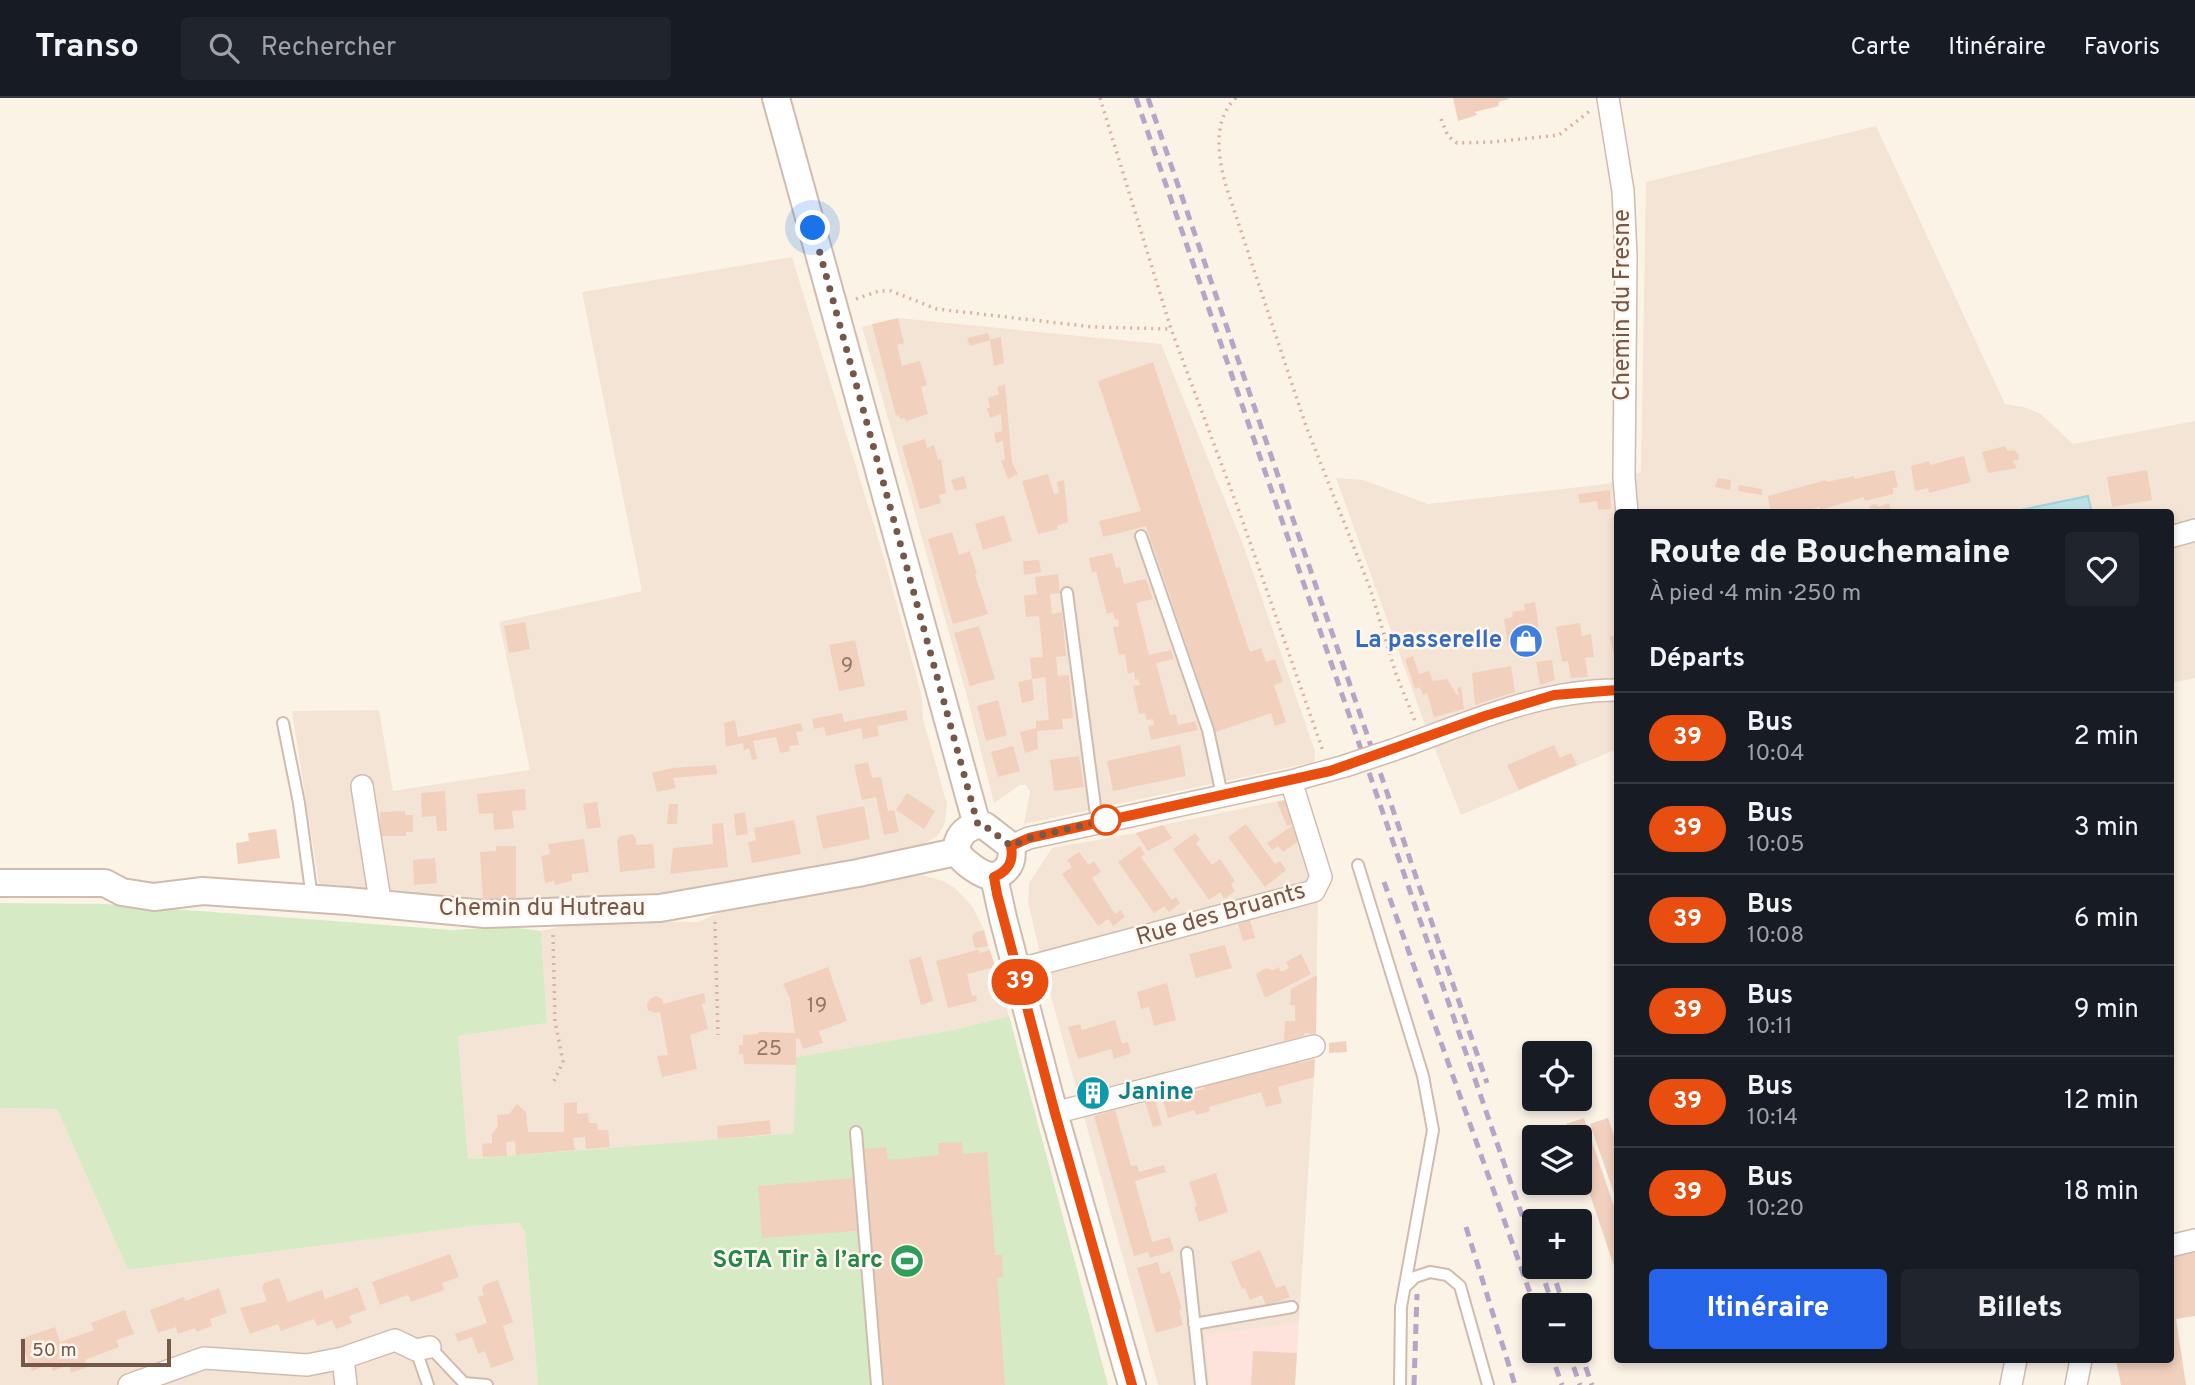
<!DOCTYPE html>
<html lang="fr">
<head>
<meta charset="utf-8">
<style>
  body { margin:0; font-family:Overpass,sans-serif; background:#20242c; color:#f1f3f6; height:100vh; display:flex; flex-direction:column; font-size:26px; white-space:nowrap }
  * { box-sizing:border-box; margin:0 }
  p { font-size:23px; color:#9ea1a6 }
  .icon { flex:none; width:38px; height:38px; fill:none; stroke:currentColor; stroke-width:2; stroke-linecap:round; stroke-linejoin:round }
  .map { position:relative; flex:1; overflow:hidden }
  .sheet { position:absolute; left:1614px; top:411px; width:560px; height:854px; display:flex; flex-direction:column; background:#171b24; border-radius:7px; box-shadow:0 4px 10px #0003 }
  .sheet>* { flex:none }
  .badge { padding:0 14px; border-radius:23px; font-size:24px; line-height:46px }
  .fabs { position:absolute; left:1522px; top:943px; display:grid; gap:14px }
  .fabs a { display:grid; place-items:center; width:70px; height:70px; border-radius:7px; background:#171b24; box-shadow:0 4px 10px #0003; font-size:35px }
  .scale { position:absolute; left:21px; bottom:18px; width:150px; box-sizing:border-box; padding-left:7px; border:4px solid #76584b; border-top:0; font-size:19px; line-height:24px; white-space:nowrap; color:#76584b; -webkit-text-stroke:5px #fff7ed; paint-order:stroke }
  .you { position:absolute; width:35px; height:35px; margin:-18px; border:5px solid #fff; border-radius:50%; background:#1a73e8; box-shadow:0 0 0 10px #1a73e833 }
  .map>.badge { position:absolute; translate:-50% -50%; box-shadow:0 0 0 4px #fff }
  h2 { padding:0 35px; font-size:26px; line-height:63px }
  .round { display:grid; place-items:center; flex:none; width:74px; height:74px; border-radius:7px; background:#20242c }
  .overview { display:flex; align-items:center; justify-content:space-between; height:119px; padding:0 35px }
  h1 { font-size:33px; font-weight:800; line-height:52px }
  .button { display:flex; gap:14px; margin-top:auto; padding:14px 35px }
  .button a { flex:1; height:80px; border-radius:7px; background:#2563eb; color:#fff; font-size:28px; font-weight:800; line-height:80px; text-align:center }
  .button a+a { background:#20242c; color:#f1f3f6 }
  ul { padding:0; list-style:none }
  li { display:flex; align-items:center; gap:21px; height:91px; padding:0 35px; border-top:2px solid #363941 }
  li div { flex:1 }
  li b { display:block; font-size:26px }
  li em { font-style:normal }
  li .badge { min-width:77px; font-weight:700; text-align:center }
  header { display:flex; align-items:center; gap:42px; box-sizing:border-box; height:98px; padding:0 35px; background:#171b24; border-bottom:2px solid #363941 }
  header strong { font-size:33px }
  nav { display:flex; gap:38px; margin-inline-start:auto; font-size:24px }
  .search { width:490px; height:63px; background:#20242c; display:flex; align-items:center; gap:18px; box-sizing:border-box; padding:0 24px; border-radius:7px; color:#9ea1a6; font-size:26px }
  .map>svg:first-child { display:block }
  .residential { fill:#f4e4d5 }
  .commercial { fill:#fde3db }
  .green { fill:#d6eac5 }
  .water { fill:#bbe2e6; stroke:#a1d2d8; stroke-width:2 }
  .building { fill:#f2d0be }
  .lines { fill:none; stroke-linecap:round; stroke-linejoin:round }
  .service-casing { stroke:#d0bcaf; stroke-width:14 }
  .minor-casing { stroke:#d0bcaf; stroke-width:24 }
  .tertiary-casing { stroke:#d0bcaf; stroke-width:30 }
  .path { stroke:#d7b3a1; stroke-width:3.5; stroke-dasharray:2 5; stroke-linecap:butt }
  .service { stroke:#fff; stroke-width:10 }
  .minor { stroke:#fff; stroke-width:21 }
  .tertiary { stroke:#fff; stroke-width:26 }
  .rail { stroke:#b5a5c7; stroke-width:5; stroke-dasharray:10 7; stroke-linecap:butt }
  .minor-bridge-casing { stroke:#d0bcaf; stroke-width:24; stroke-linecap:butt }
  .minor-bridge { stroke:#fff; stroke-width:21 }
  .line-casing { stroke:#fff; stroke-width:16 }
  .line { stroke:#e84e0f; stroke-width:10 }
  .walk { stroke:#76584b; stroke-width:7; stroke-dasharray:0 12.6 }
  .stop-dot { fill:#fff; stroke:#e84e0f; stroke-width:3.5 }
  .labels { text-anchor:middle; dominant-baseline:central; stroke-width:5; stroke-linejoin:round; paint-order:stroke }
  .number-label { font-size:21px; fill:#957668 }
  .street-label { font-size:24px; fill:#76584b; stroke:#fff7ed }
  .shop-label { font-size:24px; font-weight:bold; fill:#366cbe; stroke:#fff7ed; text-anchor:end }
  .culture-label { font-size:24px; font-weight:bold; fill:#0d838f; stroke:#fff7ed; text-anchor:start }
  .leisure-label { font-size:24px; font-weight:bold; fill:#27864d; stroke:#fff7ed; text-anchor:end }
</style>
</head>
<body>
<header>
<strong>Transo</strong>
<div class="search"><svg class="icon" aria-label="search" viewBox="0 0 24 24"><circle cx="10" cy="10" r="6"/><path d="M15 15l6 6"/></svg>Rechercher</div>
<nav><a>Carte</a><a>Itinéraire</a><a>Favoris</a></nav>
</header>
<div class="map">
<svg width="2195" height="1287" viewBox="0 0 2195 1287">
  <rect width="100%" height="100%" fill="#fcf3e7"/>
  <path class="residential" d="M1876,28L2005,306L2024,309L2041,316L2073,346L2195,323V580L2170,585V415H1617V651L1461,717L1424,624L1336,380L1363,382L1428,406L1606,386L1641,374L1646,84Z
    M792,159L885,463L922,599L923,621L947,706L945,724L942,731L936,739L918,749L728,787L609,803H475L319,786L292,613L379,612L393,693L530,672L499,524L642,493L582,194Z
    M898,220L1161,246L1243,446L1315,653L1314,664L1024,726L1030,694L1026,687H1020L994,705L968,602L862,229Z
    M1293,700L1313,774L1318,808L1314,979L1299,1225L1206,1237L1210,1287H1158L1045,877L1028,804L1029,785L1052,750L1136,735L1163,727Z
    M916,775L943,783L955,790L972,808L984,832L1009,918L953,932L796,959L795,1035L468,1061L458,938L547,925L541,833L584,823L698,824L718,815Z
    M0,1010L57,1011L128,1172L473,1128L519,1125L525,1134L538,1287H0Z"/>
  <path class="commercial" d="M1299,1225L1295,1287H1210L1205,1237Z"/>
  <path class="green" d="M0,805L106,806L452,832L512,829L541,833L547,925L458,938L468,1061L794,1035L796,959L953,932L1009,918L1108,1287H538L525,1134L519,1125L473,1128L128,1172L57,1011L0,1010Z"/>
  <path class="water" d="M2088,398L2092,415H2006Z"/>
  <path class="building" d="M1453,0H1508L1509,1L1498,4L1499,8L1475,14L1477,17L1458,23Z
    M898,220L904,245L897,247L902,268L920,263L927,287L921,289L928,316L906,323L905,320L900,321L899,317L896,318L872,226Z
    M988,235L990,242L970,248L967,240Z
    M1001,239L1004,265L994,268L990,242Z
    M1153,264L1250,554L1261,550L1266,564L1275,561L1283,584L1274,587L1286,624L1275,628L1271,615L1216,634L1146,428L1103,439L1099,423L1141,413L1098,283Z
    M1005,286L1012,365L1018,376L1008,381L1001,363L1005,361L1003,343L996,345L994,335L1002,333L1001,316L990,320L987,310H990L988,300L999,296L997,289Z
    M925,341L927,350L934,347L938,362L941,361L946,395L939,397L941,405L920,411L902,348Z
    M2005,348L2008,353L2014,352L2019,356L2018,362L2013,363L2017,370L1988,375L1982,354Z
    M1964,358L1971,384L1929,395L1928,390L1915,393L1911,368L1929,363L1930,367Z
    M1894,372L1898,389L1893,390V396L1865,403L1864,399L1820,412V409L1797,415H1760L1770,411L1768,398L1826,382L1827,384L1854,378L1855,381Z
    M2147,372L2152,402L2112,409L2107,379Z
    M1048,376L1054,396L1059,395L1057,384L1064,382L1068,424L1057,428L1058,431L1038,436L1022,383Z
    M964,378L967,390L955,393L951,382Z
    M1718,380L1731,382L1730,392L1715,389Z
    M1739,387L1762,391V397L1738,393Z
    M1610,392L1611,411L1598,412L1597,403L1580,405L1578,396Z
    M1889,405L1892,415H1872L1869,408L1876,406L1878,409Z
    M1004,417L1012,443L983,452L975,426Z
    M952,434L959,457L970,453L977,476L975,477L988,516L953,526L928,441Z
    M1112,455L1116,470L1120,469L1124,486L1146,481L1153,501L1136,505L1149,557L1171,552L1174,561L1156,565L1170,617L1176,616L1178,627L1195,623L1198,632L1151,642L1148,628L1154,627L1153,621L1147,622L1145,615L1139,616L1133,588L1140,587L1138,581L1135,582L1134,574L1128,576L1125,556L1119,557L1113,529L1119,528L1118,521L1115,522L1113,514L1107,516L1096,473L1092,475L1089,460Z
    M1039,462L1041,474L1024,477L1023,463Z
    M1058,476L1060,495L1050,496L1052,516L1062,514L1066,558L1056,559L1058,578L1069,577L1073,620L1062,621L1063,631L1037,633L1038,651L1025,655L1020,634L1036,630V623L1049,622L1045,579L1032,581L1031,571L1030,560L1043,559L1039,518L1026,519L1024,498L1037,496L1035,479Z
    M1535,504L1540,537L1534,538L1536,547L1518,550L1517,546L1508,547L1504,521L1513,519L1512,514L1525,512L1524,506Z
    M525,524L530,551L509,555L504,528Z
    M1580,525L1582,538L1591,536L1594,559L1585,560L1588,579L1571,580L1568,563L1562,564L1556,529Z
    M979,528L995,581L970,588L954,535Z
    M1617,537V567H1616L1610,539Z
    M855,542L865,588L839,593L829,547Z
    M1413,558L1419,576L1429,573L1433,583L1447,581L1457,597H1459L1457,590L1461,589L1464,611L1434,619L1427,595L1423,597L1420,589L1415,591L1405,561Z
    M1552,562L1555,582L1540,587L1536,564Z
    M1511,568L1515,594L1475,607L1472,575Z
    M1032,581L1034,602L1022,605L1018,584Z
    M998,602L1007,637L986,643L977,608Z
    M906,612L908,622L877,628L879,638L863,641L861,630L826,638L824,629L814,631L812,621L842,615L844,624Z
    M735,622L738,639L801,625L803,633L796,634L799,647L789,648L790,653L780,655L776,639L753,643L757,661L752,662L749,650L744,652L743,645L726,649L724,625Z
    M1180,647L1186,678L1113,693L1107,663Z
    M1554,647L1560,660L1571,655L1577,667L1519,692L1507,667Z
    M1013,648L1020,673L998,679L991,654Z
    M1079,658L1084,689L1054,693L1050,662Z
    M868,664L872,680L881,679L888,713L894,712L899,734L884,737L876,699L862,702L854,667Z
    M716,667L717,676L673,680L676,690L657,694L652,675L672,670Z
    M525,691L526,712L512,713L514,730L494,732L493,715L479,716L477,696Z
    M445,693L447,733H437L436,718L422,719L421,695Z
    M907,695L935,713L924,731L896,712Z
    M1293,700L1300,724L1287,728L1277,704Z
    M597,704L601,729L587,731L583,706Z
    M669,706H678L677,726H667Z
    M864,708L870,741L823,751L816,718Z
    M405,713V717H413V734H406V738H381L380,714Z
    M745,714L748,736L736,738L734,716Z
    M794,722L801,756L752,765L748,744L756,742L754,730Z
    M723,725L728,769L670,776L673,750L713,746L712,726Z
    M1246,726L1275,766L1280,763L1286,772L1265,789L1228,739Z
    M1163,727L1172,740L1148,753L1136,735Z
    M1292,728L1301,741L1283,754L1278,748L1272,752L1267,745Z
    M276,731L280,760L238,766L236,745L249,743L248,735Z
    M1195,735L1200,741L1196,745L1212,767L1220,761L1235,783L1231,786L1235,793L1224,801L1220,794L1209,802L1173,751Z
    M632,736L636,740V747L653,746L655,770L620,774L617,742L620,738Z
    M584,741L589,774L572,776V783L555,787L554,783L545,785L541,758L550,756L548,746Z
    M496,748H516V803H483L480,754L496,753Z
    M1140,748L1145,756L1141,759L1172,802L1176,799L1180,805L1169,814L1164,808L1154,815L1118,764Z
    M1079,754L1089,767L1094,763L1101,774L1092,780L1115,816L1121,812L1125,819L1113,828L1108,821L1098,828L1062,776L1072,769L1067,762Z
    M435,760L437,785L414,787L413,762Z
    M1250,822L1255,840L1243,843L1238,826Z
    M984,832L988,848L975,850L972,839L974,835Z
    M1225,847L1232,870L1196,880L1189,856Z
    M978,852L980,855L990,852L995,869L967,876L972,898L976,897L977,903L948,910L936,863Z
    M1301,856L1311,876L1265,900L1256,876L1266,870L1273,872L1279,869L1281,874L1289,870L1286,864Z
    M921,858L933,903L921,907L909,862Z
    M828,869L847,923L819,933L823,945L803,951L799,940L796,941V967L744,966L743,956H739V947H743V937L758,936L759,934L795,935L790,901L783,886Z
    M1317,877L1316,936L1304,935V938L1284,943L1285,923H1295V907H1290L1291,891Z
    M1167,885L1176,922L1154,928L1149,909L1141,911L1137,894Z
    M704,895L706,905L702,906L708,931L690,937L697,971L662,979L657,958L668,957L660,914L655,915L648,912L647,906L650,901L656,898L662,901L663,906Z
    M1115,922L1122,946L1128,944L1131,955L1114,961L1111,951L1078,961L1068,929L1080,926L1082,932Z
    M1346,943L1347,954L1329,955V945Z
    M1298,961L1300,965L1315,961L1314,979L1278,989L1282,1005L1266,1009L1261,994L1209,1009L1210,1013L1196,1017L1194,1012L1168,1020L1162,999L1189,992L1190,995L1196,993L1204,991V988Z
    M1155,1001L1162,1027L1153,1029L1145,1004Z
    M577,1004V1016L588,1015L589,1025H597L598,1032H608L610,1049L586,1051L585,1039L573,1040L575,1052L516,1057L515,1043L506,1044L507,1058L483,1059L482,1046L492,1045V1036L498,1028L497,1017L509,1016L517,1006L526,1014L528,1034H564V1005Z
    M1115,1012L1131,1068L1137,1067L1139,1074L1164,1067L1166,1074L1135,1083L1152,1144L1170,1139L1174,1153L1150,1160L1148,1154L1134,1158L1094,1018Z
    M1584,1020L1617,1117V1167L1614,1168L1580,1067V1040H1571L1566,1026Z
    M1608,1020L1617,1046V1104L1590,1026Z
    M770,1022L771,1036L718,1041L717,1028Z
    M962,1044L963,1056L987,1054L995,1157H1002L1003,1179L997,1180L1005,1287H881L863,1051L886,1049L888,1062L939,1057L938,1045Z
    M1216,1075L1228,1114L1199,1124L1194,1109L1197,1108L1189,1084Z
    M853,1080L857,1133L762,1140L758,1088Z
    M1260,1152L1276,1190L1285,1187L1290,1199L1266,1208L1262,1197L1250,1202L1245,1190L1242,1191L1231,1164Z
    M2195,1153V1218L2176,1221L2186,1287H2121L2116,1262H2170V1157Z
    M450,1156L459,1179L442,1185L444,1192L411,1204L408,1197L380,1207L372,1184Z
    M1158,1164L1161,1176L1170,1173L1182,1211L1179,1212L1183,1227L1156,1235L1137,1170Z
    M279,1180L288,1204L322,1192L325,1201L358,1189L366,1212L349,1218L352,1225L336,1231L332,1222L317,1228L314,1221L281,1233L278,1226L250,1236L240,1210L267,1203L262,1190L264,1185Z
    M498,1182L513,1224L503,1228L514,1262L491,1270L485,1253L478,1256L472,1239L458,1244L455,1236L487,1225L478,1199L484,1197L482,1192L484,1187Z
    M219,1190L227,1215L210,1221L212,1228L196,1234L195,1230L178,1236L176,1229L158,1235L150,1212L184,1199L185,1203Z
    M125,1212L134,1236L116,1242L119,1249L85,1262L88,1269L71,1275L69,1267L53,1273L50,1266L32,1273L20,1241L55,1229L60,1244L94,1232L91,1225Z
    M1253,1253L1297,1255L1295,1287H1251Z"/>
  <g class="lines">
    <g class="service-casing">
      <path id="service" d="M1141,438L1208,632L1222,697
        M1067,495L1097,724
        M283,625L299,705L312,800
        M1358,767L1423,978L1433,1032L1401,1209L1400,1287
        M856,1034L877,1287
        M1187,1155L1201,1287
        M1406,1188L1415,1179L1430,1174L1447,1177L1460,1188L1488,1287
        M1194,1226L1292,1209
        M430,1249L464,1285L487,1287
        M416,1252L428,1287"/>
    </g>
    <g class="minor-casing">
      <path id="minor" d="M1608,0L1623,93L1626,158L1624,380L1627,415
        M2170,439L2195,432
        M1393,652C1466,626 1538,592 1617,592
        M362,688L379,796L378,806
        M1011,748L1029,740L1291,683L1345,668
        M1016,872L1314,793L1321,779L1291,683
        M1054,1015L1314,948
        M2170,1148L2195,1142
        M343,1260L346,1287
        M129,1287L204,1260L307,1267L343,1260L395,1242L416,1252L430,1249
        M2011,1287L2016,1262
        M2076,1287L2081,1262"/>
    </g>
    <g class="tertiary-casing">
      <path id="tertiary" d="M776,0L977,727
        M977,727L985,728L1011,748C1014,764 1008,773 994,779C980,777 965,765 956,754C957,739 964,731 977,727Z
        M994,779L1003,820L1054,1015L1132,1287
        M0,785H105L122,794L154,799L203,793L347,803L485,816L660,810L858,775L956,754"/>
    </g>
    <path class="path" d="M1100,0L1171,231L1239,413L1323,653
      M1236,0C1212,22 1218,60 1226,88L1306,328L1370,490L1396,576L1415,623
      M1441,21L1448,38L1457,45L1493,44L1559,37L1591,12
      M856,201L879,193H891L937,211L1093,229L1171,231
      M715,824L718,937
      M553,837L555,923L563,964L554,983"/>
    <use href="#service" class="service"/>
    <use href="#minor" class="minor"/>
    <use href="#tertiary" class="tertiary"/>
    <path class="rail" d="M1136,0L1535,1155
      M1148,0L1487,985
      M1384,784L1535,1209
      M1466,1129L1515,1287
      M1540,1169L1553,1208
      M1551,1169L1564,1208
      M1550,1253L1562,1287
      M1568,1253L1580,1287
      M1580,1253L1592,1287
      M1414,1287L1417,1196"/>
    <g class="minor-bridge-casing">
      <path id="minor-bridge" d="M1345,668L1393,652"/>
    </g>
    <use href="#minor-bridge" class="minor-bridge"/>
  </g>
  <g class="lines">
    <g class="line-casing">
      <path id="line" d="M1132,1287L1055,1015L997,796L994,779C1008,773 1014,764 1011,748L1029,740L1330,673L1485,618L1554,597L1617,592"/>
    </g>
    <use href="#line" class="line"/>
    <path class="walk" d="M813,130L978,727L985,728L1011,748L1029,740L1106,722"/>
  </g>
  <defs>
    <g id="shop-disc" transform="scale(1.75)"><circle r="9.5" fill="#3f7fe0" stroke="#fff7ed"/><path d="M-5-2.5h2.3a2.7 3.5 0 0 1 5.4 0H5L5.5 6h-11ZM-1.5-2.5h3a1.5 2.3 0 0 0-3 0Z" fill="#fff"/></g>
    <g id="building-disc" transform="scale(1.75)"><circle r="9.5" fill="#0f9aa8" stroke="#fff7ed"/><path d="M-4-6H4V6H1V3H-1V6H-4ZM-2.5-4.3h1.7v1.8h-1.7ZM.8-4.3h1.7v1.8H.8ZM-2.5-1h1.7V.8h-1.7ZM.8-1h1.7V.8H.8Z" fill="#fff"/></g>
    <g id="stadium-disc" transform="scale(1.75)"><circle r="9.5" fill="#2e9e5b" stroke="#fff7ed"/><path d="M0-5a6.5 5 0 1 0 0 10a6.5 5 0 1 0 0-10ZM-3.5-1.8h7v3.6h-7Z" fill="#fff"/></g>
  </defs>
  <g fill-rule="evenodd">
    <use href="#shop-disc" x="1526" y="543"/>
    <use href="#building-disc" x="1093" y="995"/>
    <use href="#stadium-disc" x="907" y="1163"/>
  </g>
  <circle class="stop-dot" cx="1106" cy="722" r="14"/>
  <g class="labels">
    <g class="number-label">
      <text x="847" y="568">9</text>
      <text x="817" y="908">19</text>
      <text x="769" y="951">25</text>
    </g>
    <g class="street-label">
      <text transform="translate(1623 207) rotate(-90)">Chemin du Fresne</text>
      <text x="542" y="811">Chemin du Hutreau</text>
      <text transform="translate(1221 817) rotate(-16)">Rue des Bruants</text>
    </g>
    <g class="shop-label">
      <text x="1502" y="543">La passerelle</text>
    </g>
    <g class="culture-label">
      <text x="1118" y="995">Janine</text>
    </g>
    <g class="leisure-label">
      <text x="883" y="1163">SGTA Tir à l’arc</text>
    </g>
  </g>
</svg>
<div class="fabs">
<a><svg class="icon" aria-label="locate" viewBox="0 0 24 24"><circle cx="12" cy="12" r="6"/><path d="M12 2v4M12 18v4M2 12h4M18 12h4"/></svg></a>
<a><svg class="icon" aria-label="layers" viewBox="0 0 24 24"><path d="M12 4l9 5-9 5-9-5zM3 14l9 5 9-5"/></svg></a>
<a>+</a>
<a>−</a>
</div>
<div class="scale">50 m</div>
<div class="you" style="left:813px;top:130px"></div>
<b class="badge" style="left:1020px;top:884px;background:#e84e0f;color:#fff">39</b>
<section class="sheet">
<div class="overview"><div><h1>Route de Bouchemaine</h1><p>À pied · 4 min · 250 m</p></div><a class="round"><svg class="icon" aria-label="heart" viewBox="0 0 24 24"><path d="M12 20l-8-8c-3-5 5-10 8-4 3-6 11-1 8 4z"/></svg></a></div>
<h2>Départs</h2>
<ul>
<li><span class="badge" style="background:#e84e0f;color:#fff">39</span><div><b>Bus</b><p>10:04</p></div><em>2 min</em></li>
<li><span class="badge" style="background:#e84e0f;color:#fff">39</span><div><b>Bus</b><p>10:05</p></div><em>3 min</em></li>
<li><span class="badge" style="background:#e84e0f;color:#fff">39</span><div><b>Bus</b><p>10:08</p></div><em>6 min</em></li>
<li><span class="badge" style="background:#e84e0f;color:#fff">39</span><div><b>Bus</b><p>10:11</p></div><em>9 min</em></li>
<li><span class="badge" style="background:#e84e0f;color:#fff">39</span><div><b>Bus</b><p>10:14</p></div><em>12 min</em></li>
<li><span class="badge" style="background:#e84e0f;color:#fff">39</span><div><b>Bus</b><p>10:20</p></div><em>18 min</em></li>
</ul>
<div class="button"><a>Itinéraire</a><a>Billets</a></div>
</section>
</div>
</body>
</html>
